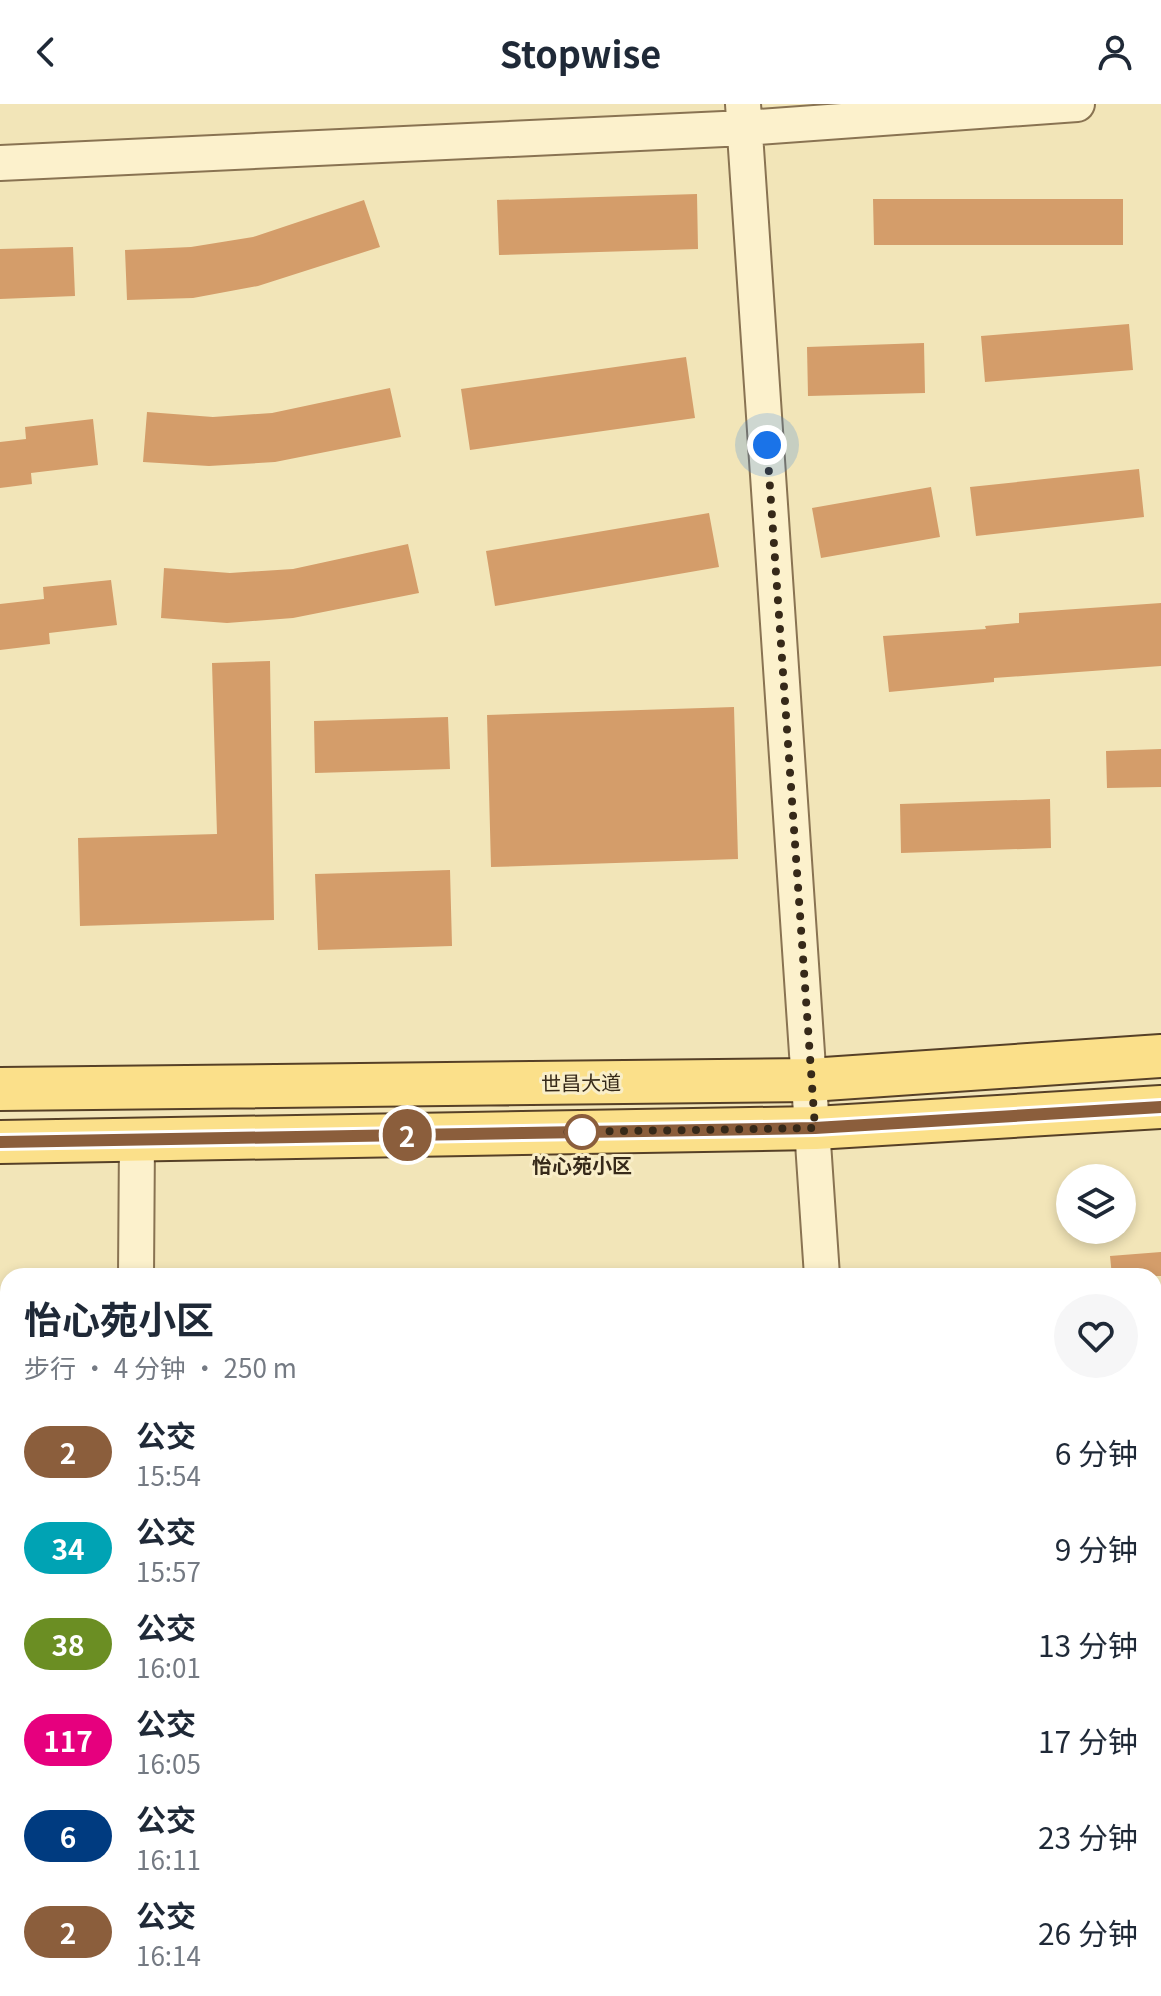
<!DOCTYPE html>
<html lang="zh">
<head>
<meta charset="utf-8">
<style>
  body { margin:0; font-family:Georgia,"Noto Sans SC",serif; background:#f6f6f7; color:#1f2937; height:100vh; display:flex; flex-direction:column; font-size:30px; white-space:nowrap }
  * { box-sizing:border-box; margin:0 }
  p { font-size:26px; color:#747a83 }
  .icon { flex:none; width:44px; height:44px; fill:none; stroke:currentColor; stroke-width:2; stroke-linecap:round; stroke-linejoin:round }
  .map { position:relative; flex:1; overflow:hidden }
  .drawer { position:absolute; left:0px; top:1164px; width:1162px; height:728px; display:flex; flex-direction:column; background:#fff; border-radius:24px 24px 0 0; box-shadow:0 4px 12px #0003 }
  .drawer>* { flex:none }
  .badge { padding:0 16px; border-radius:26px; font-size:28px; line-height:52px }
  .fabs { position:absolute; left:1056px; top:1060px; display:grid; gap:16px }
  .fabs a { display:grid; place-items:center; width:80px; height:80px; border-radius:50%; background:#fff; box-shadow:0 4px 12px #0003; font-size:40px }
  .you { position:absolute; width:40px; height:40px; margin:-20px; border:6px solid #fff; border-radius:50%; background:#1a73e8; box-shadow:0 0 0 12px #1a73e833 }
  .map>.badge { position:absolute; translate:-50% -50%; box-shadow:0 0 0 4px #fff }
  .round { display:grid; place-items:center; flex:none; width:84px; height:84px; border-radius:42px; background:#f6f6f7 }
  .headline { display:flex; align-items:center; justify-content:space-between; height:136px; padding:0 24px }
  h1 { font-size:38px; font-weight:700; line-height:60px }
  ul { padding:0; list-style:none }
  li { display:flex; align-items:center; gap:24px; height:96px; padding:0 24px }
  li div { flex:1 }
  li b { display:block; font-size:30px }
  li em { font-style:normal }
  li .badge { min-width:88px; font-weight:700; text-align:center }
  header { display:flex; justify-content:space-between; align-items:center; height:104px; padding:0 24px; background:#fff; font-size:36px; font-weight:700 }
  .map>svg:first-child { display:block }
  .building { fill:#d49d6a }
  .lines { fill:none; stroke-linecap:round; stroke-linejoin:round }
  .minor-casing { stroke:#897352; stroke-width:38 }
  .major-casing { stroke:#564027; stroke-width:46 }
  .minor { stroke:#fcf1cc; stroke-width:34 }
  .major { stroke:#fbe08a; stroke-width:42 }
  .line-casing { stroke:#fff; stroke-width:18 }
  .line { stroke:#8b5e3c; stroke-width:12 }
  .walk { stroke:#362919; stroke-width:8; stroke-dasharray:0 14.4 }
  .stop-dot { fill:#fff; stroke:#8b5e3c; stroke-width:4 }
  .labels { text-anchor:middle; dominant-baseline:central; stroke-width:6; stroke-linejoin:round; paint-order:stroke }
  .street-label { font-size:20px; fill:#362919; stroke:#f9eec8 }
  .stop-label { font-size:20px; font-weight:bold; fill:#362919; stroke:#f9eec8 }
</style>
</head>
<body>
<header><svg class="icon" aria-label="back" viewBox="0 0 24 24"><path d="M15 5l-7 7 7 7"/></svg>Stopwise<svg class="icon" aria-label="person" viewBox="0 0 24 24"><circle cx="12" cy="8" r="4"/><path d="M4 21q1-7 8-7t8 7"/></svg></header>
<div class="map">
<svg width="1161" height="1892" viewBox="0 0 1161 1892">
  <rect width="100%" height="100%" fill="#f2e5b8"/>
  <path class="building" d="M697,90L698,145L499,151L497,96Z
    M873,95H1123V141H874Z
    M364,96L380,143L258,182L193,194L127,196L125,146L191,143L253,133Z
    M73,143L75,192L0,195V145Z
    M1129,220L1133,266L985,278L981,232Z
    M924,239L925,289L808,292L807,243Z
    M686,253L695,314L470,346L461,285Z
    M390,284L401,333L275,358L209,362L143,358L147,308L213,313L272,309Z
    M93,315L98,361L31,369L32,380L0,384V338L26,335L25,323Z
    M1139,365L1144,413L976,432L970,383Z
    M931,383L940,433L821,454L812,404Z
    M709,409L719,463L495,502L486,447Z
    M408,440L419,489L293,514L227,519L161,514L164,464L230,469L293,465Z
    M111,476L117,521L49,529L50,540L0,546V500L44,495L43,483Z
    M1161,499V562L994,574V578L889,588L883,532L986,525L985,522L1019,519V509Z
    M270,557L274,816L80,822L78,734L217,730L212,559Z
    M734,603L738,755L491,763L487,611Z
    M448,613L450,665L315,669L314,617Z
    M1161,645V683L1107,684L1106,647Z
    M1050,695L1051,744L901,749L900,700Z
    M450,766L452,842L318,846L315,770Z
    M1161,1148V1172H1112L1110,1152Z"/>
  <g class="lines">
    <g class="minor-casing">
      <path id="minor" d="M743,0L822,1172
        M0,59L745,24L1077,0
        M136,1172L137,1035
        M1154,1878H1161
        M1130,1884L1134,1892
        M717,1892L967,1884"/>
    </g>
    <g class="major-casing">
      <path id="major" d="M0,985L810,976L1161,952
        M0,1038L815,1024L1161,1003"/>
    </g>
    <use href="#minor" class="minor"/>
    <use href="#major" class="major"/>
  </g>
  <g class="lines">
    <g class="line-casing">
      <path id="line" d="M0,1038L815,1024L1161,1003"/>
    </g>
    <use href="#line" class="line"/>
    <path class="walk" d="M582,1028H567L815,1024L767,341"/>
  </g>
  <circle class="stop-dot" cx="582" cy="1028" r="16"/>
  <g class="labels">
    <g class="street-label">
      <text transform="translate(581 978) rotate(-1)">世昌大道</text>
    </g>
    <g class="stop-label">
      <text x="582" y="1060">怡心苑小区</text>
    </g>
  </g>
</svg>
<div class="fabs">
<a><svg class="icon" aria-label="layers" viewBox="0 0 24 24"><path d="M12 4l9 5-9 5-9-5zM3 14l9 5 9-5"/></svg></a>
</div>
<div class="you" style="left:767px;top:341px"></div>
<b class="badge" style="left:407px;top:1031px;background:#8b5e3c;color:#fff">2</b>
<section class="drawer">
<div class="headline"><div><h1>怡心苑小区</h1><p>步行 · 4 分钟 · 250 m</p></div><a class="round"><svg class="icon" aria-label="heart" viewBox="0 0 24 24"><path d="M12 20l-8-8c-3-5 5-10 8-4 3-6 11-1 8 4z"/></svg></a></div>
<ul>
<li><span class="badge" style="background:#8b5e3c;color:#fff">2</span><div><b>公交</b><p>15:54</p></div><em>6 分钟</em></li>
<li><span class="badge" style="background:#00a3b4;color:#fff">34</span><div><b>公交</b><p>15:57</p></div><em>9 分钟</em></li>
<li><span class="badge" style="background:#6b8e23;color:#fff">38</span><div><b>公交</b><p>16:01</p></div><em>13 分钟</em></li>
<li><span class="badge" style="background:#e6007e;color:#fff">117</span><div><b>公交</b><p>16:05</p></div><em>17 分钟</em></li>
<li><span class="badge" style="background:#003b80;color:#fff">6</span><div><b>公交</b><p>16:11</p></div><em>23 分钟</em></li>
<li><span class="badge" style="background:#8b5e3c;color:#fff">2</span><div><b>公交</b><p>16:14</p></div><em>26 分钟</em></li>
</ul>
</section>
</div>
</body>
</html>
